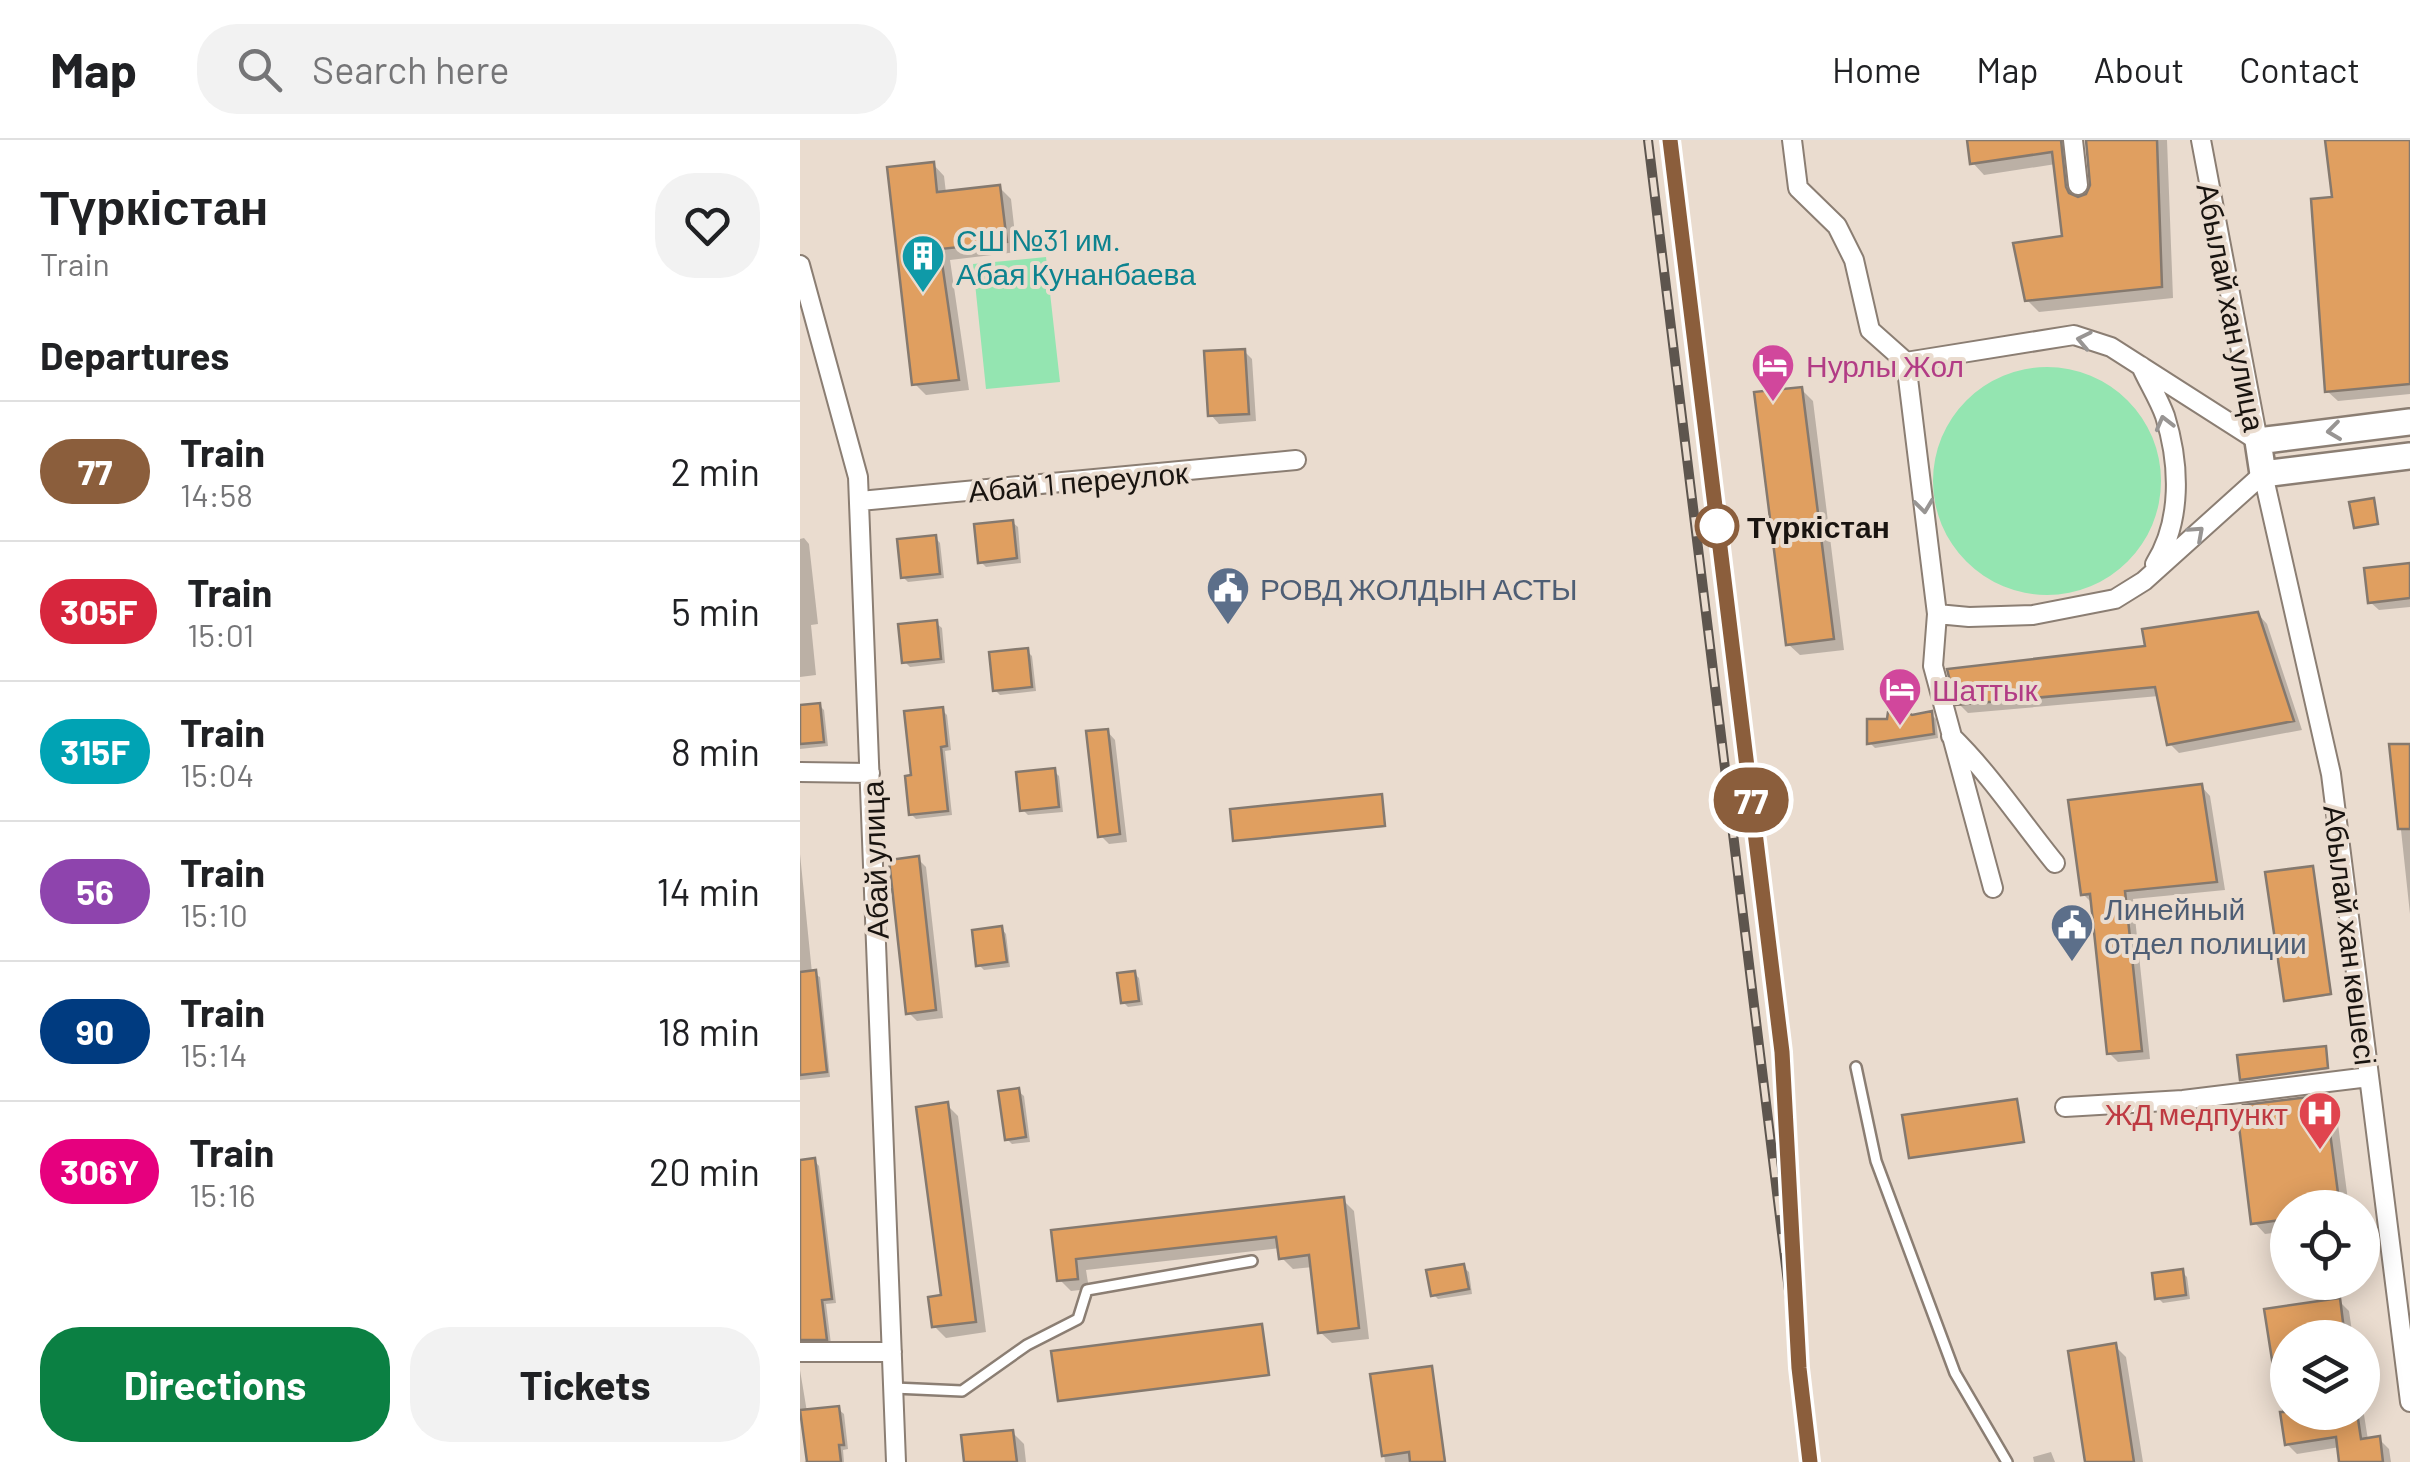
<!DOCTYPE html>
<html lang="en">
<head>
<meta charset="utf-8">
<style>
  body { margin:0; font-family:Barlow,sans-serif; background:#f2f2f2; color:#202124; height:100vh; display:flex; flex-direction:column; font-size:38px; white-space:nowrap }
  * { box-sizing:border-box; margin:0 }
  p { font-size:32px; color:#757577 }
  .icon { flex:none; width:55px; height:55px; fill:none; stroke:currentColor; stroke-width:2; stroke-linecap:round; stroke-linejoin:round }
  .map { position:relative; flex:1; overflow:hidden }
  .side { display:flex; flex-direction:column; background:#fff; width:800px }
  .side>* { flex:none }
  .badge { padding:0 20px; border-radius:32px; font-size:35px; line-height:65px }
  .tools { position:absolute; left:1470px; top:1050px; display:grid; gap:20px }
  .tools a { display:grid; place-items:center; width:110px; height:110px; border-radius:50%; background:#fff; box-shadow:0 5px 25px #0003; font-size:50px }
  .map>.badge { position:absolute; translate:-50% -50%; box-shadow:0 0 0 5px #fff }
  h2 { padding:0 40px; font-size:38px; line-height:90px }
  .round { display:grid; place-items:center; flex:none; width:105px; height:105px; border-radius:40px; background:#f2f2f2 }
  .head { display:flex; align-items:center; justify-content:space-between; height:170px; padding:0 40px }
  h1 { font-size:48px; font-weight:700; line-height:75px }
  .button { display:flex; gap:20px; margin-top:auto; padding:20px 40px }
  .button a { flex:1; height:115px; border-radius:40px; background:#0b8043; color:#fff; font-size:40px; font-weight:700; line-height:115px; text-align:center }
  .button a+a { background:#f2f2f2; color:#202124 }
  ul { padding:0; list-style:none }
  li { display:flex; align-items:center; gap:30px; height:140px; padding:0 40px; border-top:2px solid #e0e0e0 }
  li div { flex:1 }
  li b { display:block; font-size:38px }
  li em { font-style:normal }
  li .badge { min-width:110px; font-weight:700; text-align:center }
  header { display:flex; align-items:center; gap:60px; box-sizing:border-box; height:140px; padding:0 50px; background:#fff; border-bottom:2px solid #e0e0e0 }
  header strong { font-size:48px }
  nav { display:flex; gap:55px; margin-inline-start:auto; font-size:35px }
  .search { width:700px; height:90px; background:#f2f2f2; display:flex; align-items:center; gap:25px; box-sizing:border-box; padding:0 35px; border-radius:40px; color:#757577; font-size:38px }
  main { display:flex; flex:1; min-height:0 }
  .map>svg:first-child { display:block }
  .green { fill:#94e5b1 }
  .shadow { fill:#0003 }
  .building { fill:#e09f60; stroke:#85796e; stroke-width:2.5 }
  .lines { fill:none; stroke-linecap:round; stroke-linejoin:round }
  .lane-casing { stroke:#8b7e73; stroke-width:14 }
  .street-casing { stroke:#8b7e73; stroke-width:22 }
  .secondary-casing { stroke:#8b7e73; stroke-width:30 }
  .lane { stroke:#fff; stroke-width:9 }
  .street { stroke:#fff; stroke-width:18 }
  .secondary { stroke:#fff; stroke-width:25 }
  .rail-casing { stroke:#5d554e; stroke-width:10 }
  .rail { stroke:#eadccf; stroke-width:6; stroke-dasharray:19; stroke-linecap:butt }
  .oneway { stroke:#989593 }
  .line-casing { stroke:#fff; stroke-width:22 }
  .line { stroke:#8b5e3c; stroke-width:15 }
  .stop-dot { fill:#fff; stroke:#8b5e3c; stroke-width:5 }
  .labels { text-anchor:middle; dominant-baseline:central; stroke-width:8; stroke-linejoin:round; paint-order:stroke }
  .culture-label { font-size:30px; fill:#0d838f; stroke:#eadccf; text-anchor:start }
  .street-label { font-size:30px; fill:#191410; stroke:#eadccf }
  .hotel-label { font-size:30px; fill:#b23c85; stroke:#eadccf; text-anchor:start }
  .stop-label { font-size:30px; font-weight:bold; fill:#191410; stroke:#eadccf; text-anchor:start }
  .service-label { font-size:30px; fill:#4e5e75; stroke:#eadccf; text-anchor:start }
  .health-label { font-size:30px; fill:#be3a42; stroke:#eadccf; text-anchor:end }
</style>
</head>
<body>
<header>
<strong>Map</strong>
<div class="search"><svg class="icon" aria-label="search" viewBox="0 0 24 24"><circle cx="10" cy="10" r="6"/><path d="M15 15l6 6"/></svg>Search here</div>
<nav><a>Home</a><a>Map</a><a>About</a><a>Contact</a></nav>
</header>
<main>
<section class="side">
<div class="head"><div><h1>Түркістан</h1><p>Train</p></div><a class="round"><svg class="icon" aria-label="heart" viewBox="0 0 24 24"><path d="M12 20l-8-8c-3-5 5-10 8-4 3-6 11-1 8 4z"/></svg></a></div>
<h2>Departures</h2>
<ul>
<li><span class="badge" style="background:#8b5e3c;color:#fff">77</span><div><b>Train</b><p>14:58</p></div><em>2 min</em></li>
<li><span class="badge" style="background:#d7263d;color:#fff">305F</span><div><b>Train</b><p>15:01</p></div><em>5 min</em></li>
<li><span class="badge" style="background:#00a3b4;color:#fff">315F</span><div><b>Train</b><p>15:04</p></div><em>8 min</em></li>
<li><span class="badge" style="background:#8e44ad;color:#fff">56</span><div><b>Train</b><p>15:10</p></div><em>14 min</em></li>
<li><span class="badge" style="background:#003b80;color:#fff">90</span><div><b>Train</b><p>15:14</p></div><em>18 min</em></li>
<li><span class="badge" style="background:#e6007e;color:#fff">306Y</span><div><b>Train</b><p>15:16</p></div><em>20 min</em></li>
</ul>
<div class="button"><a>Directions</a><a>Tickets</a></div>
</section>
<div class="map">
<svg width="1610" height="1322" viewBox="0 0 1610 1322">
  <rect width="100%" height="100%" fill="#eadccf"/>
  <path class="green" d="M246,117L260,242L186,249L173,124Z
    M1133 341a114 114 0 1 1 228 0a114 114 0 1 1-228 0Z"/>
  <path class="shadow" d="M1169,0H1276L1271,14L1276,58H1286L1292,50L1286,0H1367L1373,158L1239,172L1227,160L1265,98L1256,24L1184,35L1173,23Z
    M1527,0H1610V254L1538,261L1527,251L1535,59Z
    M133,24L144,36L146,53L199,47L211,59L217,112L150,120L169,250L126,255L115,244Z
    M444,211L452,219L456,281L419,284L411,275Z
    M1001,249L1013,261L1044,510L1000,515L988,504Z
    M212,382L218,387L221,423L186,427L181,422Z
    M135,397L140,403L144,438L108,442L103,437Z
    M4,398L9,404L18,484L11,485L16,535L0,537V399Z
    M1610,425V467L1579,470L1570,462Z
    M1458,474L1467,484L1502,590L1379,613L1369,603L1359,556L1168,573L1159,564Z
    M136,483L142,488L145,523L110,527L105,522Z
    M227,511L232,516L236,551L200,555L195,550Z
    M19,565L24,570L28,606L0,609V567Z
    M142,570L147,575L151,610L145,611L152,675L116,679L111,674L113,637Z
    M1131,574L1136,579L1138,598L1075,608L1070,603Z
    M307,591L315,600L327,702L309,704L301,696Z
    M1592,606L1610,607V774Z
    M254,631L259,636L263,672L228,675L223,670Z
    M1401,646L1410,656L1425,750L1333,759L1350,919L1318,922L1309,913L1293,764L1283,754Z
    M581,656L586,687L436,700Z
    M0,714L12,833L20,837L30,937L0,940Z
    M118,719L126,727L143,878L117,881L108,872Z
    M1512,728L1532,855L1488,862L1486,860Z
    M201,788L206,794L210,827L184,830L179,825Z
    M334,833L339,838L343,865L328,867L323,862Z
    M1525,908L1529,929L1443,939Z
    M218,951L224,956L230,1002L212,1004L207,999Z
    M1525,958L1536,969L1549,1068H1488V1091L1465,1094L1454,1082L1446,971Z
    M1216,962L1224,1003L1111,1017Z
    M147,965L158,976L186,1192L146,1198L134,1186L143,1157Z
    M14,1020L19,1026L36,1163L26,1164L31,1204L0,1205V1022Z
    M543,1060L554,1071L569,1199L532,1203L520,1192L513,1127L493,1129L481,1117L480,1108L286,1130L289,1149L271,1151L260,1140L254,1092Z
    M663,1127L669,1132L672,1154L638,1159L633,1154Z
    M1382,1132L1387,1137L1390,1159L1363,1163L1358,1158Z
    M1539,1161L1549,1171L1553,1198H1488V1272H1562V1262L1568,1300L1579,1299L1589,1309L1591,1322H1542L1540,1307L1497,1314L1487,1304L1467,1171Z
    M461,1187L469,1236L260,1260Z
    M1315,1206L1326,1217L1343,1322H1288Z
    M631,1228L646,1322H585L572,1236Z
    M0,1230L7,1272L38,1269L44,1274L48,1309L43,1310L44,1322H4L9,1320L3,1274L0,1275Z
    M212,1292L224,1304L226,1322H167Z
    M1251,1312L1255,1322H1234L1233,1317Z"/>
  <path class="building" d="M1167,0H1261L1266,47L1269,53L1278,57L1286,54L1290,45L1286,0H1357L1362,147L1225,161L1213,103L1262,96L1252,12L1170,24Z
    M1525,0H1610V244L1525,252L1511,59L1532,57Z
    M134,22L137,52L200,45L207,102L140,109L159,240L112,245L87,27Z
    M445,209L449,274L408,276L404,211Z
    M1002,247L1034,499L986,505L954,252Z
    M1574,358L1578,384L1554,388L1549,362Z
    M213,380L217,418L178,423L174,384Z
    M136,395L140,434L101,438L97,399Z
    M1610,423V458L1568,463L1564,428Z
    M1458,472L1494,581L1367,605L1355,547L1156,565L1147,529L1345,506L1342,489Z
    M137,480L141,519L102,523L98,484Z
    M228,508L232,547L193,551L189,512Z
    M20,563L24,602L0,604V565Z
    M143,567L147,606L141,607L148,671L109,675L105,636L111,635L104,571Z
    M1095,568H1101L1112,575L1132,571L1134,594L1067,604V579H1087L1088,572Z
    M308,589L320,694L298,697L286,591Z
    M1589,604H1610V689H1598Z
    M255,628L259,667L220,671L216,632Z
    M1402,644L1417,742L1325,751L1342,911L1307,914L1290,754L1281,755L1268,660Z
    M582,654L585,686L433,701L430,669Z
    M119,716L136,870L106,874L89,720Z
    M1513,726L1531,854L1484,861L1465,732Z
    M202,786L207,822L176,826L172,790Z
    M16,830L27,932L0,935V832Z
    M335,831L339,861L321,863L317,833Z
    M1526,906L1528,928L1440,940L1437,915Z
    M219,948L226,997L205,1000L198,951Z
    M1525,955L1540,1068H1488V1079L1451,1084L1437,970L1444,969L1443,965Z
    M1217,959L1224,1002L1109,1018L1102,975Z
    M148,962L176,1182L132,1187L128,1157L141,1155L116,967Z
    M15,1018L32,1159L22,1160L27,1200H0V1020Z
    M544,1057L559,1188L518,1193L509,1115L479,1119L476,1097L276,1119L278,1139L257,1141L251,1090Z
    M664,1124L669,1149L631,1156L626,1130Z
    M1383,1129L1386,1155L1355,1159L1352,1133Z
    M1540,1158L1545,1198H1488V1257L1478,1258L1464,1169Z
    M462,1184L469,1235L258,1261L251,1211Z
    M1316,1203L1334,1322H1285L1268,1211Z
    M632,1226L645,1322H610L609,1312L582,1316L570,1234Z
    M39,1266L44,1305H39L41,1322H7L0,1270Z
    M1480,1272H1557L1561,1299L1580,1296L1583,1322H1539L1536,1297L1485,1305Z
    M213,1290L217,1322H164L161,1295Z"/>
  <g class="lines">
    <g class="lane-casing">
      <path id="lane" d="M1056,927L1076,1021L1155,1233L1207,1322
        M94,1248L162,1251L227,1205L278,1179L287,1150L452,1121"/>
    </g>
    <g class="street-casing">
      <path id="street" d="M992,0L998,48L1037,86L1054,120L1070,190L1106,222
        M1273,0L1278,45
        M1401,0L1458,301
        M0,125L58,337L96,1322
        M1341,226C1348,242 1359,259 1365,276C1380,324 1382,381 1355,424
        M1458,301L1311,207L1274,195L1106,222L1137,474L1169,477L1233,475L1315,459L1344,441L1463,334L1531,634L1610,1262
        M60,361L496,320
        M1137,474L1133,526L1193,748
        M1151,596C1191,635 1220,680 1255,723
        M0,632L70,633
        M1265,967L1383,960L1569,937
        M0,1212H92"/>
    </g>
    <g class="secondary-casing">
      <path id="secondary" d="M1610,282L1458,301L1463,334L1610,316"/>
    </g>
    <use href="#lane" class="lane"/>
    <use href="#street" class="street"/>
    <use href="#secondary" class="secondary"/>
    <g class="rail-casing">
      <path id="rail" d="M848,0L1010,1322
        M870,0L981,912L989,1043"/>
    </g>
    <use href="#rail" class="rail"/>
  </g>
  <defs><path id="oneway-chevron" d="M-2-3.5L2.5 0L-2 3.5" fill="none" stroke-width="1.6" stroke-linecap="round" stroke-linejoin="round" transform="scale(2.5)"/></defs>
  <g class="oneway">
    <use href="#oneway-chevron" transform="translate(1284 200) rotate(-168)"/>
    <use href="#oneway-chevron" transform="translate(1364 283) rotate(-105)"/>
    <use href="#oneway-chevron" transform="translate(1534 291) rotate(173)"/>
    <use href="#oneway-chevron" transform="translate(1124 366) rotate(83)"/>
    <use href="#oneway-chevron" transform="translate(1397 393) rotate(-42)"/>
  </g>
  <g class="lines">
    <g class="line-casing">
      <path id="line" d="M870,0L982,912L999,1228L1010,1322"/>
    </g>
    <use href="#line" class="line"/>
  </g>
  <defs>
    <g id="building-pin" transform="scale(2.25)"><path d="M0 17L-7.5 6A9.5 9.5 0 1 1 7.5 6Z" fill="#0f9aa8" stroke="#eadccf"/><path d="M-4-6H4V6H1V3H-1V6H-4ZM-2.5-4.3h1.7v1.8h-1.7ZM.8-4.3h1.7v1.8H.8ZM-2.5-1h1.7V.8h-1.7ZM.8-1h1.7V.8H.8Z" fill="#fff"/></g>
    <g id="hotel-pin" transform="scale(2.25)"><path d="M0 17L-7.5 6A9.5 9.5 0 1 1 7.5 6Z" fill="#d1479c" stroke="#eadccf"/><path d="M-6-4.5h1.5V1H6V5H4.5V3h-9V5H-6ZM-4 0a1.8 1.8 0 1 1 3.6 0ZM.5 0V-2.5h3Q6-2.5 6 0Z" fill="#fff"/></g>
    <g id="civic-pin" transform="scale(2.25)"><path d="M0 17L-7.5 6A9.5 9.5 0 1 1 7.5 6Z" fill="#5c6f8a" stroke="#eadccf"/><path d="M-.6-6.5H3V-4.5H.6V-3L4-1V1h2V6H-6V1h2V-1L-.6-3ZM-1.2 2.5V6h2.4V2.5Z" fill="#fff"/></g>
    <g id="hospital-pin" transform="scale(2.25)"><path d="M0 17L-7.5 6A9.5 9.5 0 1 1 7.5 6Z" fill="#e0444e" stroke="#eadccf"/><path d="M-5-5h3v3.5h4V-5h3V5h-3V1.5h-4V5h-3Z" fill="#fff"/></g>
  </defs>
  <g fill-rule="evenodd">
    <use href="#building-pin" x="123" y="116"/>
    <use href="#hotel-pin" x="973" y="225"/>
    <use href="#civic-pin" x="428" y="448"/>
    <use href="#hotel-pin" x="1100" y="549"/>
    <use href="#civic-pin" x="1272" y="785"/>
    <use href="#hospital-pin" x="1520" y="973"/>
  </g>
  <circle class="stop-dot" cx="917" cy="386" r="20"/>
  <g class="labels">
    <g class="culture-label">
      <text x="156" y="99">СШ №31 им.<tspan x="156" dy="34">Абая Кунанбаева</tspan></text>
    </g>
    <g class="street-label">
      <text transform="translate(1432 167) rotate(79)">Абылай хан улица</text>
      <text transform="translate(278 341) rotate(-5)">Абай 1 переулок</text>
      <text transform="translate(74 720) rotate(-92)">Абай улица</text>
      <text transform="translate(1551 795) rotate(83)">Абылай хан көшесі</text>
    </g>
    <g class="hotel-label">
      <text x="1006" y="225">Нурлы Жол</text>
      <text x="1132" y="549">Шаттык</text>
    </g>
    <g class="stop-label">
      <text x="947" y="386">Түркістан</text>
    </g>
    <g class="service-label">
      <text x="460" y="448">РОВД ЖОЛДЫН АСТЫ</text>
      <text x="1304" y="768">Линейный<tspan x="1304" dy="34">отдел полиции</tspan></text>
    </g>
    <g class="health-label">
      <text x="1488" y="973">ЖД медпункт</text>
    </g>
  </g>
</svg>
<div class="tools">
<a><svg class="icon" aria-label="locate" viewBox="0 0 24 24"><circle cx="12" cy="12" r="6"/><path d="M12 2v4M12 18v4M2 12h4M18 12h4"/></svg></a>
<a><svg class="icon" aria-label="layers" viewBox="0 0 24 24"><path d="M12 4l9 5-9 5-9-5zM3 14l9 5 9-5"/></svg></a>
</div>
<b class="badge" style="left:951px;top:660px;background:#8b5e3c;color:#fff">77</b>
</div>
</main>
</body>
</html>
